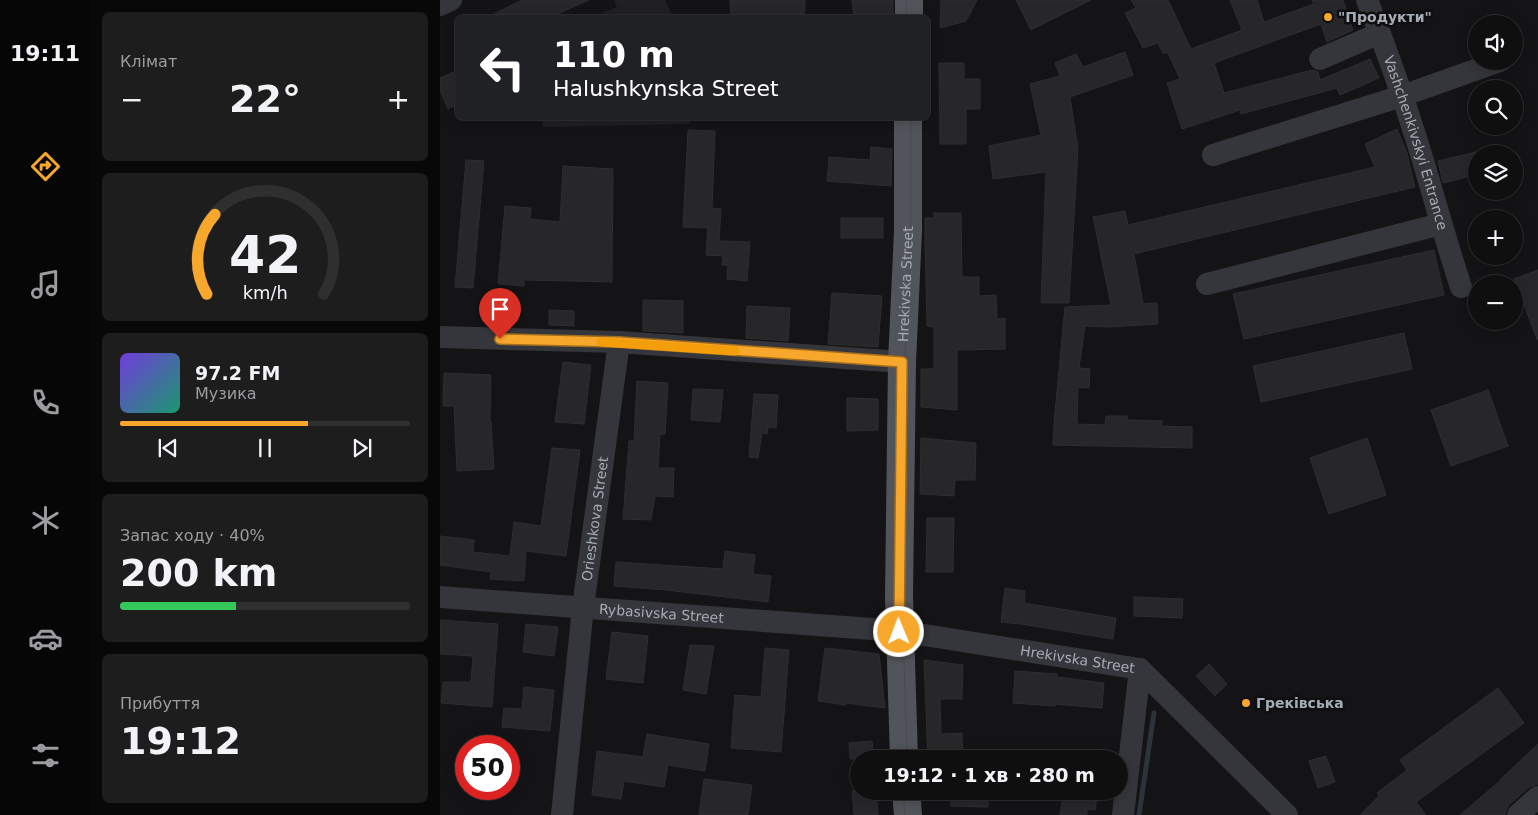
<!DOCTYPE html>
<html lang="uk">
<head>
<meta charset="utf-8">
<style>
  body { margin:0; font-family:"DejaVu Sans",sans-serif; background:#1d1d1e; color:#f1f3f6; height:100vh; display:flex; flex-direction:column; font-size:19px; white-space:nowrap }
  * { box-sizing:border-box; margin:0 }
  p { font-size:16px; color:#9b9c9f }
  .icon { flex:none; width:28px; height:28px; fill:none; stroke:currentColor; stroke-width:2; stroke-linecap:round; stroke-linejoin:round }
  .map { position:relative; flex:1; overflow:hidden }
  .side { display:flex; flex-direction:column; gap:12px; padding:12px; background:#080809; width:350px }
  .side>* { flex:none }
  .hud { position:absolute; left:15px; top:15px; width:475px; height:105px; border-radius:8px; box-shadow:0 2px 12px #0003,0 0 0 1px #2f2f30; background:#202124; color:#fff; overflow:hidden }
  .tools { position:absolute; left:1028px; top:15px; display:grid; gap:10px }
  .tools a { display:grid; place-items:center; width:55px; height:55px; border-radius:50%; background:#0f0f10; box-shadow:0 2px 12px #0003,0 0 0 1px #2f2f30; font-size:25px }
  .speed { position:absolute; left:15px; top:735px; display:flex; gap:10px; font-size:25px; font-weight:700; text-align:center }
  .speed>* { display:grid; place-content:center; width:65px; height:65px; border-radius:50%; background:#0f0f10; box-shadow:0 2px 12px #0003,0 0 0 1px #2f2f30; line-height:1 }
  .speed .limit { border:8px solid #d22; background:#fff; color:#111 }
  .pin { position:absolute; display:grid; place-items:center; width:42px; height:42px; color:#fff; margin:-51px -21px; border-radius:50% 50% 50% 0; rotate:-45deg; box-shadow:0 0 5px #0007 }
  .pin .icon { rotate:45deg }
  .me { position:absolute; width:55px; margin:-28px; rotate:359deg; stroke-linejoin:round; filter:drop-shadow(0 0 4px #0008) }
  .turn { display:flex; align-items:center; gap:18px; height:105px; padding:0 15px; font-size:22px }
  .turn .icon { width:65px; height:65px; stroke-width:2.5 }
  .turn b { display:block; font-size:35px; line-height:42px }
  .big { font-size:38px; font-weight:700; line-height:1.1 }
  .side .card { flex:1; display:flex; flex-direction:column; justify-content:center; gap:8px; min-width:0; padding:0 18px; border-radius:8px; background:#1d1d1e }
  .side .dial { align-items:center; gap:0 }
  .dial svg { height:130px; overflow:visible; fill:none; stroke:#2f2f30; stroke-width:7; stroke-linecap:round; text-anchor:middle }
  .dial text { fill:#f1f3f6; stroke:none }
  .song { display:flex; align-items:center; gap:15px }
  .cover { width:60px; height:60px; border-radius:8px; background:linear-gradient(135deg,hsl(260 70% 55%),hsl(160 70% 35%)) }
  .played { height:5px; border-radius:2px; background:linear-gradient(90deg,#f7a82c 65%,#2f2f30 65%) }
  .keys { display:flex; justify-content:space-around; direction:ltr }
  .heat { display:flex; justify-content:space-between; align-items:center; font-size:28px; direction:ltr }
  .charge { height:8px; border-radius:4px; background:linear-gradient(90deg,#34c759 40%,#2f2f30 0) }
  .trip { position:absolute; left:410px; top:750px; width:278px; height:50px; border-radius:25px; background:#0f0f10; box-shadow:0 2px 12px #0003,0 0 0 1px #2f2f30; font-weight:700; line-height:50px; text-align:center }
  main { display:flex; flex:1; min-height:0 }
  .dock { display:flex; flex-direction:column; width:90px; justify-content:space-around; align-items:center; background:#060606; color:#9b9c9f }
  .dock .icon { width:35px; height:35px }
  .dock .active { color:#f7a82c }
  .dock b { font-size:22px; color:#f1f3f6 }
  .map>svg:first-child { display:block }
  .built { fill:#202023 }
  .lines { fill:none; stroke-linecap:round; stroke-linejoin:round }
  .stream { stroke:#2a343a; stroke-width:5 }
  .building { fill:#27272a; stroke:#2e2e32 }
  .minor { stroke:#35363b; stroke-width:22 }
  .major { stroke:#51545a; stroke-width:28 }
  .tram { stroke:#484b50; stroke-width:1 }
  .route-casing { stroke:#a16d1d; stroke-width:12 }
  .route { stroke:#f7a82c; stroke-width:9 }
  .slow { stroke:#f59e0b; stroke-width:9 }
  .poi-dot { fill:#f7a82c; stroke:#0f0f11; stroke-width:2 }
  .labels { text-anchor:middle; stroke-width:5; stroke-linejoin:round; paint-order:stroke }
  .poi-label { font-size:14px; font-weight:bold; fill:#a6acb7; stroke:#0f0f11; text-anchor:start }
  .street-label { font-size:14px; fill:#a6acb7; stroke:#0f0f11 }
</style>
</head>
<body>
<main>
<nav class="dock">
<b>19:11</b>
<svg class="icon active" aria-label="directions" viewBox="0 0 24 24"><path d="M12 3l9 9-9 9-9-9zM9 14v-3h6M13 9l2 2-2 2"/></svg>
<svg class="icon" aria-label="music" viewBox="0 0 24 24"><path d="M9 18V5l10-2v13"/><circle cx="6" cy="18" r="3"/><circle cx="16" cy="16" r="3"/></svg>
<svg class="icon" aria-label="phone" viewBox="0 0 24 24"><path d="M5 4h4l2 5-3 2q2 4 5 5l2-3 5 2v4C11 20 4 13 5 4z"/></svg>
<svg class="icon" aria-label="climate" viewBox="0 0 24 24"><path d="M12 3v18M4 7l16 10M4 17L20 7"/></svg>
<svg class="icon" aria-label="car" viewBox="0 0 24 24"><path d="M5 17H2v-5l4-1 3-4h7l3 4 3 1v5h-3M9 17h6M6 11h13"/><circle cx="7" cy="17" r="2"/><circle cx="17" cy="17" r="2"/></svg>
<svg class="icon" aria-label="filters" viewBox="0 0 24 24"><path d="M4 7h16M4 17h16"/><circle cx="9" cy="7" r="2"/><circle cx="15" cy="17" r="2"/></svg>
</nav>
<section class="side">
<div class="card"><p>Клімат</p>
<div class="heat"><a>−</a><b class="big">22°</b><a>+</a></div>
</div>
<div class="card dial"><svg viewBox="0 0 100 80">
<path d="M14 69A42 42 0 1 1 86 69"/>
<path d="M14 69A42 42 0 0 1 19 20" stroke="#f7a82c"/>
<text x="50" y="56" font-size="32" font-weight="700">42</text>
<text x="50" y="72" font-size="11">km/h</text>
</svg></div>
<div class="card">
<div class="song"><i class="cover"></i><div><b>97.2 FM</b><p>Музика</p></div></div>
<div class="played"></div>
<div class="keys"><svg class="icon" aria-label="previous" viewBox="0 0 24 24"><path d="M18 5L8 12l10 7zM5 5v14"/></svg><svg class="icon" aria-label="pause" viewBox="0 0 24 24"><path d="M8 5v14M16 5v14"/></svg><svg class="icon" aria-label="next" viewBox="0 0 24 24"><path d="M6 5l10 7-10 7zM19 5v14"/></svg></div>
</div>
<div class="card"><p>Запас ходу · 40%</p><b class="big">200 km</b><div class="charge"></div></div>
<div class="card"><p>Прибуття</p><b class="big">19:12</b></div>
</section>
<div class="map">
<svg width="1098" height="815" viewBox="0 0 1098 815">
  <rect width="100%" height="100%" fill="#141416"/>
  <g class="built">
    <path d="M174 0H225L233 17H153L177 7Z"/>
    <path d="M102 118H249L250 124 103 127Z"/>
  </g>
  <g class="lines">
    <path class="stream" d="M699 815 714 713"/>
  </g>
  <g class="building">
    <path d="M82 0H149L108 18H46Z"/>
    <path d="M290 0H365L364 18H291Z"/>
    <path d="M412 0H453V18H414Z"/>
    <path d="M501 0H537L526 21 500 28Z"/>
    <path d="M576 0H651L591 30Z"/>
    <path d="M691 0H728L751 49 802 30 790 0H817L824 22 874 4 872 0H903L913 30 887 42 881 24 774 63 784 93 872 70 878 72 880 80 930 59 939 78 900 95 897 88 801 114 800 110 742 129 727 83 740 79 728 53H723L718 43 703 48 685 13 696 8Z"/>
    <path d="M685 52 693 75 630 97 638 149 629 303H601L606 172 553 179 549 146 601 135 590 84 620 76 615 63 636 54 643 67Z"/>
    <path d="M499 63H524V79H540V109H526V144H500Z"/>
    <path d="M18 70V104L8 109 0 90V78Z"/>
    <path d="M957 129 967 153 975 187 694 254 703 304 717 303 718 324 670 327 645 326 639 368 650 369 649 388 638 387 637 424 665 425 666 416H687V420L722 421 721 426 752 427V448L613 445 614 423 625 307 671 305 653 217 685 211 688 225 935 167 925 144Z"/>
    <path d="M248 130 275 131 272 208 281 209 279 241 310 242 307 281 287 279 288 265H282L283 256 266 255 268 228 243 227Z"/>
    <path d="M431 147 452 149 451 186 387 181 389 157 430 160Z"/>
    <path d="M1036 152V175L1003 183 998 161Z"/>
    <path d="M26 160 44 161 33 288 15 287Z"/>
    <path d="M123 166 173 169 172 282 84 280V286L58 284 65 206 91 208 90 219 120 222Z"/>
    <path d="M494 213H521L522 277H539V296L556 295 557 319 565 318V349L517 350V410L481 407V369H494V327L487 326 485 242V218H494Z"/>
    <rect x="401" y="218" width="42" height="20"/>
    <path d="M994 250 1004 295 804 339 793 294Z"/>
    <path d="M1098 270V339H1097L1074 279Z"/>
    <path d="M392 293 442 296 438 347 388 344Z"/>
    <path d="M203 300 243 301V333L203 331Z"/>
    <path d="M307 306 350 308 348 341 306 338Z"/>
    <path d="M109 310 134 311V326L109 325Z"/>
    <path d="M964 333 972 369 821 402 813 366Z"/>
    <path d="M123 362 151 365 144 424 115 422Z"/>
    <path d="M4 373 51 375 50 422H51L54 469 17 471 14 406H3Z"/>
    <path d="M197 381 228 383 225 434H220L218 468H234L233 497 215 496 211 520 183 519 189 441H194Z"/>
    <path d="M253 389 283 390 280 422 251 420Z"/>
    <path d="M1048 390 1068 446 1011 466 991 410Z"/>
    <path d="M314 394 338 395 336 428 328 427 327 434 322 433 318 458 309 457Z"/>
    <path d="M407 398 438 399V430L407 431Z"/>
    <path d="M481 438 536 443 535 480H515L514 496 480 494Z"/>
    <path d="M927 438 946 495 889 514 870 458Z"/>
    <path d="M112 448 140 450 126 556 86 551 84 581 50 579 51 572 0 565V536L34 540 33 552 70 556 74 522 101 526Z"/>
    <path d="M487 518H514L513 572H486Z"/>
    <path d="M285 551 315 555 313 574 331 576 328 602 226 590 174 586 176 562 283 569Z"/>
    <path d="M565 588 585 591 584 603 676 618 673 639 581 624 561 622Z"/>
    <path d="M694 597 743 599 742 618 694 616Z"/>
    <path d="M0 620 58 624 52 707 1 703 3 682H31L33 656 0 654Z"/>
    <path d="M86 624 118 627 114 656 83 652Z"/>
    <path d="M172 632 208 636 203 683 166 679Z"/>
    <path d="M250 645 274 646 266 694 243 690Z"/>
    <path d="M325 648 349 650 341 752 291 748 295 695 321 697Z"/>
    <path d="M385 648 439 654 445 708 406 703V705L378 701Z"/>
    <path d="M484 660 523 665 522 699H500L501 734 522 733 523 759H488Z"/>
    <path d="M769 664 787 684 775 696 756 676Z"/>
    <path d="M575 671 617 674V677L664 683 662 708 615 704V706L573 703Z"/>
    <path d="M84 687 114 690 110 731 62 727 64 708 82 709Z"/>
    <path d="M1058 688 1084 723 976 802 986 815H920L939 796 937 793 967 770 960 760Z"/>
    <path d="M207 734 269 744 265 771 228 765 224 787 184 781 181 799 152 795 157 751 203 757Z"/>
    <path d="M432 741 434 759H410L409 743Z"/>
    <path d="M1098 744V784L1089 787 1069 805 1066 810 1065 815H1020L1061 780V779Z"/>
    <path d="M886 756 895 782 878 788 869 761Z"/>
    <path d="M264 779 312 785 308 815H259Z"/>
    <path d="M412 791H436L438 815H414Z"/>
    <path d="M511 791H548V807L511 806Z"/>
    <path d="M624 791H658L655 810 647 809V815H620Z"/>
  </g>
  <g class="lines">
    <g class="minor">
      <path id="s1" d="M927 0C945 46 962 93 977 141 992 189 1005 239 1021 287"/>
      <path d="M0 5 11 0"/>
      <path d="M880 59 940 33"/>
      <path d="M773 155 962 96 1060 61"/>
      <path d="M767 284 1001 224"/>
      <path d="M0 337 179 342 462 362"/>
      <path id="s2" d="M0 597 459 631 700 669 847 815"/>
      <path id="s3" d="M122 815 143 607 179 342"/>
      <path d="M683 815 700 669"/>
      <path d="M1078 815 1098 797"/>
    </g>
    <g class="major">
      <path d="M469 18V0"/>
      <path id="s4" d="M464 759 459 596 462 362 468 231V118"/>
      <path d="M466 791 468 815"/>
    </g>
    <g class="tram">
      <path d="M466 18V0"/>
      <path d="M467 759 462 596 465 362 471 231V118"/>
      <path d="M463 791 465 815"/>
    </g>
  </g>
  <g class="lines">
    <g class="route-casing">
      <path id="route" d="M60 339 179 342 462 362 459 632"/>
    </g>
    <use href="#route" class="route"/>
    <path class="slow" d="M161 342 295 351"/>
  </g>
  <g class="poi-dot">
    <circle cx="888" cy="17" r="5"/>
    <circle cx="806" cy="703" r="5"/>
  </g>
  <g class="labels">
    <g class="poi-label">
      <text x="898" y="22">"Продукти"</text>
      <text x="816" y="708">Греківська</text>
    </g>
    <g class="street-label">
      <text dy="5" stroke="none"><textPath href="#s1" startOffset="151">Vashchenkivskyi Entrance</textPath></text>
      <text dy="5" stroke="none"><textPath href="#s4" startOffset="475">Hrekivska Street</textPath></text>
      <text dy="5" stroke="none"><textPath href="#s3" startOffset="298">Orieshkova Street</textPath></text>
      <text dy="5" stroke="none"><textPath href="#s2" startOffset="222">Rybasivska Street</textPath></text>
      <text dy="5" stroke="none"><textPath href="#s2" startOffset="641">Hrekivska Street</textPath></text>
    </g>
  </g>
</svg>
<div class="tools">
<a><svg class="icon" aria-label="sound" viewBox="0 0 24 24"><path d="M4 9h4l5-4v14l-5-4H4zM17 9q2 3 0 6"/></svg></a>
<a><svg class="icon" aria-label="search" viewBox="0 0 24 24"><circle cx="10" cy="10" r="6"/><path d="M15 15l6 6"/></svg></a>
<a><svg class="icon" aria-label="layers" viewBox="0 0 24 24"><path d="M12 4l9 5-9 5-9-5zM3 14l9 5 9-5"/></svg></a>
<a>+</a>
<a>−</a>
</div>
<div class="speed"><div class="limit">50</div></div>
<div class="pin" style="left:60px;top:339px;background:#d93025"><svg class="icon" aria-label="arrive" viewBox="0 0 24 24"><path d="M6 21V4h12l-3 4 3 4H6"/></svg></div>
<svg class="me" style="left:459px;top:632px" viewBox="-20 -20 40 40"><circle r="17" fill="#f7a82c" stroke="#fff" stroke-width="3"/><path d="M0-11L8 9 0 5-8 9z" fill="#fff"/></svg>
<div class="trip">19:12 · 1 хв · 280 m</div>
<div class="hud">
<div class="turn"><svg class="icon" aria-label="left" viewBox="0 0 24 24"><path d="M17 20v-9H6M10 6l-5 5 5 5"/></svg><div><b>110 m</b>Halushkynska Street</div></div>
</div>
</div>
</main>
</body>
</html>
